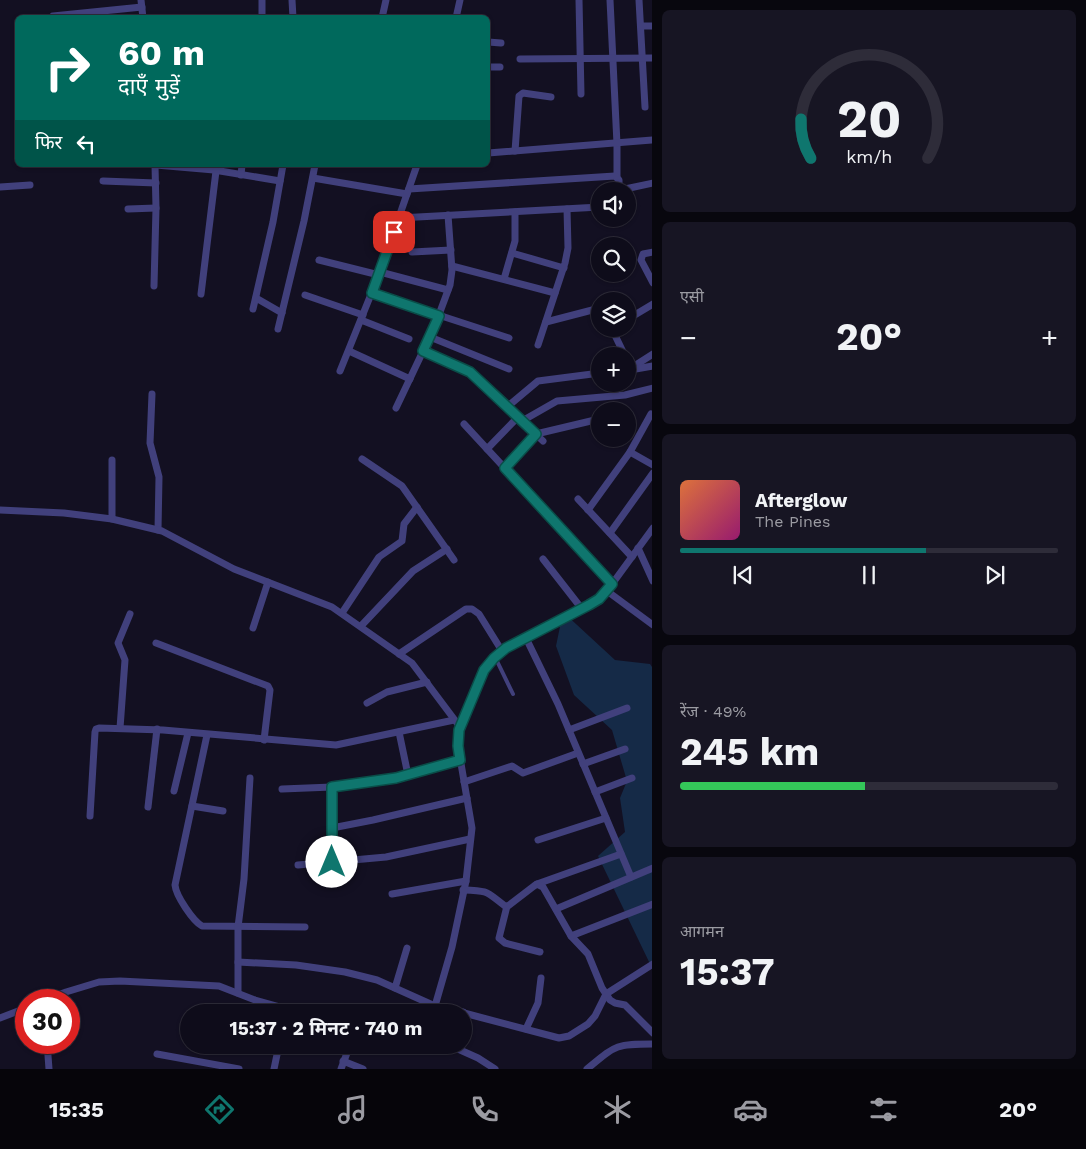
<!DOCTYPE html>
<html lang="hi">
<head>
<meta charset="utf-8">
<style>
  body { margin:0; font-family:"Work Sans","Noto Sans Devanagari",sans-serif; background:#171523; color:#f1f3f6; height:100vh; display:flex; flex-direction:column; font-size:19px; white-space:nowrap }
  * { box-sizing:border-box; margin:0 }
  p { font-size:16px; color:#9b9ba2 }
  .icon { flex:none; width:28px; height:28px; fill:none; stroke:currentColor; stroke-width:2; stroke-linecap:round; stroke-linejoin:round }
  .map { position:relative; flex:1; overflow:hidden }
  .side { display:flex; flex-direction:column; gap:10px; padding:10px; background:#08070e; width:434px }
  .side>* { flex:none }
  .top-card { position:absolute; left:15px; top:15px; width:475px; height:152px; border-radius:8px; box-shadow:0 1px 4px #0004,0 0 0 1px #2e2c39; background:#00695c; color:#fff; overflow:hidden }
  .controls { position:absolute; left:591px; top:182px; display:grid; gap:10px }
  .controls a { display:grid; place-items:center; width:45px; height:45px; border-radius:50%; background:#0e0c1a; box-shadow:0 1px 4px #0004,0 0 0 1px #2e2c39; font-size:25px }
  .speed { position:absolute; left:15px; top:989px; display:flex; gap:10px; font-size:25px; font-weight:700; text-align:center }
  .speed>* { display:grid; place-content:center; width:65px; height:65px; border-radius:50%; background:#0e0c1a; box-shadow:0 1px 4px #0004,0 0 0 1px #2e2c39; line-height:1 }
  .speed .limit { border:8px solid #d22; background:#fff; color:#111 }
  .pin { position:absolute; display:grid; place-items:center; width:42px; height:42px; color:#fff; margin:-21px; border-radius:10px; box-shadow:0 2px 8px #0006 }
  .me { position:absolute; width:55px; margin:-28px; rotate:0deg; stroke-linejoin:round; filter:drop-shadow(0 0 4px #0008) }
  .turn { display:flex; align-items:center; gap:18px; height:105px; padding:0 20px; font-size:22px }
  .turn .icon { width:65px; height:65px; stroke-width:2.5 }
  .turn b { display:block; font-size:35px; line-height:42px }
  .then { display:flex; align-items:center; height:48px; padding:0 20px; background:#0003; gap:10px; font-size:19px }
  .big { font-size:38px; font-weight:700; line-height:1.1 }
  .side .tile { flex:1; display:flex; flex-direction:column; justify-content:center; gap:8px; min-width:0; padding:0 18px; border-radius:8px; background:#171523 }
  .side .dial { align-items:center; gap:0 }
  .dial svg { height:130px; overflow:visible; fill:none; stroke:#2e2c39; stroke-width:7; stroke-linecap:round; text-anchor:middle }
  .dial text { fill:#f1f3f6; stroke:none }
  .song { display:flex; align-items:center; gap:15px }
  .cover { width:60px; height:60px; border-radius:8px; background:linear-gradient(135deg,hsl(20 70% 55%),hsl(320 70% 35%)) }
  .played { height:5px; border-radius:2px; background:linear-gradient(90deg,#0f766e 65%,#2e2c39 65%) }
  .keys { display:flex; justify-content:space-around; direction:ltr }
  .heat { display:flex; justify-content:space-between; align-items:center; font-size:28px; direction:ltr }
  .charge { height:8px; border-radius:4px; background:linear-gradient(90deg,#34c759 49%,#2e2c39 0) }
  .trip { position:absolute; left:180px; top:1004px; width:292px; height:50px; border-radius:25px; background:#0e0c1a; box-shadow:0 1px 4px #0004,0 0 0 1px #2e2c39; font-weight:700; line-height:50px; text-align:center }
  .dock { display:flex; height:80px; justify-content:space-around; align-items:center; background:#06050a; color:#9b9ba2 }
  .dock .icon { width:35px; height:35px }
  .dock .selected { color:#0f766e }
  .dock b { font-size:22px; color:#f1f3f6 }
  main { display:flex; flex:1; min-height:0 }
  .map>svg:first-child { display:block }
  .water { fill:#152a47 }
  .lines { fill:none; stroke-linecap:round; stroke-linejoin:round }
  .service { stroke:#41407c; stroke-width:4 }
  .minor { stroke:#41407c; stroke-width:7 }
  .route-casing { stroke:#0a4d48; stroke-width:12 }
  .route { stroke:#0f766e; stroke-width:9 }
</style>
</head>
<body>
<main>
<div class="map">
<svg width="653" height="1069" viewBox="0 0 653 1069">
  <rect width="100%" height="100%" fill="#131022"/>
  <path class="water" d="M563 612 615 660 650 664 652 667V968L598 856 625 832 620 798 627 781 612 730 574 695 556 646Z"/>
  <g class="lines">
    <path class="service" d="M495 657 513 694"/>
    <g class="minor">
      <path d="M141 0 143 18"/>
      <path d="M262 0V18"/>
      <path d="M292 0 293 18"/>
      <path d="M579 0 581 94"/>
      <path d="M610 0 617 144V177"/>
      <path d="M639 0 645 107"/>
      <path d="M53 16 142 7"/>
      <path d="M382 18 386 0"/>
      <path d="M456 18 460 0"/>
      <path d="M641 26H653"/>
      <path d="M488 42 501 43"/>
      <path d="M520 59 653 58"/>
      <path d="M488 67H500"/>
      <path d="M515 151 519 96 523 93 551 97"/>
      <path d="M488 153 653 140"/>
      <path d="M156 165 214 170 280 181"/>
      <path d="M241 175 242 165"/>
      <path d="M313 178 407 194"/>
      <path d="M103 181 156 183"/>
      <path d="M0 187 30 185"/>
      <path d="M409 189 615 176 619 180V187L625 189 653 183"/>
      <path d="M128 209 156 208"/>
      <path d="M399 218 600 207"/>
      <path d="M412 252 451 250"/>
      <path d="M653 252 643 254 641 260 653 283"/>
      <path d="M512 253 564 268"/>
      <path d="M319 260 379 275"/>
      <path d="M452 266 555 293"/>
      <path d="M380 272 448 290"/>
      <path d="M504 279 515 241V212"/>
      <path d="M154 286 156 208 155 165"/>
      <path d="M371 293 509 338"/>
      <path d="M201 294 216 171"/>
      <path d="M305 295 363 315"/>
      <path d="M256 298 282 313"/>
      <path d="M253 309 273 222 283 165"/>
      <path d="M628 319 653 304"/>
      <path d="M361 320 409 339"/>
      <path d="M546 322 600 308"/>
      <path d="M278 329 304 221 315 165"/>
      <path d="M612 329 625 356"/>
      <path d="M430 337 509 369"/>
      <path d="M538 345 565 263 568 248 567 209"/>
      <path d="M349 351 410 379"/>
      <path d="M423 351 470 372 543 441"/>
      <path d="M628 370 653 354"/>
      <path d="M630 370 653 366"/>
      <path d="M340 371 380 272 417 165"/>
      <path d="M152 394 150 443 159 477 158 530"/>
      <path d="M507 407 538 381 600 373"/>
      <path d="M396 408 434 328 450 285 452 270 448 215"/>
      <path d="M522 421 557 401 625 395 653 388"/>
      <path d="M464 424 612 584"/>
      <path d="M487 449 518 417"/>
      <path d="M630 452 653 465"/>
      <path d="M362 459 402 486 454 560"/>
      <path d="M505 467 536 434 595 420"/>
      <path d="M578 499 632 557"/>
      <path d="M0 510 64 513 112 519 162 531 234 569 332 607 412 663 460 727"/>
      <path d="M588 510 630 452 651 414"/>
      <path d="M112 519V460"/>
      <path d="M610 533 653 473"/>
      <path d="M638 548 653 581"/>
      <path d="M543 559 582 609"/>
      <path d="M607 591 653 625"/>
      <path d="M342 613 379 557 402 541 404 524 417 507"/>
      <path d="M361 626 413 571 447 549"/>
      <path d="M253 628 268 582"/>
      <path d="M526 638 558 704 631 877"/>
      <path d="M156 643 268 686 270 690 264 740"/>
      <path d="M399 654 466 609H472L479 614 502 651"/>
      <path d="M367 703 387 692 427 682"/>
      <path d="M120 728 125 660 118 643 130 614"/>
      <path d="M569 730 627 708"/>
      <path d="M399 732 408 775"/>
      <path d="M207 735 175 885C176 896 193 921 202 926L305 927"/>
      <path d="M583 764 625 749"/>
      <path d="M464 782 512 766 523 773 578 753"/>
      <path d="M332 787V862"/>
      <path d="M282 789 332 787 385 780 460 760"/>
      <path d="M174 791 188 733"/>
      <path d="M595 792 632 778"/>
      <path d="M192 806 223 811"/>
      <path d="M148 807 157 729"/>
      <path d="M90 816 95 732 96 729 99 728 163 730 336 745 454 720"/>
      <path d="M332 828 373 820 467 798"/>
      <path d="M538 840 606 818"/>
      <path d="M298 865 386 857 470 839"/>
      <path d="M537 884 621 854"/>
      <path d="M463 890C490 891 485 891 505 906H508L534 886 537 884 543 887 571 936 588 954 602 988 610 1000 615 1003 625 1005 653 1033"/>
      <path d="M392 894 466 881"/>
      <path d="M507 906 499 938 505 943 540 952"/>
      <path d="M556 909 653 868"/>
      <path d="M571 936 653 904"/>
      <path d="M238 962 296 965 345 972 377 980 435 1006 463 1012"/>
      <path d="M395 988 407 948"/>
      <path d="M238 993V927L244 879 250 778"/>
      <path d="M45 1000 66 992 99 982 120 981 219 986 255 1000 298 1012"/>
      <path d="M431 1012 435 1006 452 947 466 881 472 828 458 746 459 730 484 670 494 658 506 648 599 599 607 591 653 528"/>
      <path d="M464 1013 559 1038 569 1036 588 1024 595 1016 606 994 653 964"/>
      <path d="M0 1018 26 1008"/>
      <path d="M526 1029 538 1003 541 978"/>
      <path d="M47 1042 49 1069"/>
      <path d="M449 1045 478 1058 495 1069"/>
      <path d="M157 1054 239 1069"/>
      <path d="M343 1061 363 1069"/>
      <path d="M274 1069 279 1045"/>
      <path d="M341 1069 350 1045"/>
      <path d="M587 1069C616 1045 615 1044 653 1044"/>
    </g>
  </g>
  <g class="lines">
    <g class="route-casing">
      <path id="route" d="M332 862V787L396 778 460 760 458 746 459 730 484 670 494 658 506 648 589 605 599 599 612 584 505 468 536 434 470 372 423 351 439 316 372 293 394 232"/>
    </g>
    <use href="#route" class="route"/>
  </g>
</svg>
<div class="controls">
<a><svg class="icon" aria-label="sound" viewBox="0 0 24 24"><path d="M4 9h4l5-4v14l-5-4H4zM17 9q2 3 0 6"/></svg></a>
<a><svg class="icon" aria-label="search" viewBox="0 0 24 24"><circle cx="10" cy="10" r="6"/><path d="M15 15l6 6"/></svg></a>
<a><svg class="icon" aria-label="layers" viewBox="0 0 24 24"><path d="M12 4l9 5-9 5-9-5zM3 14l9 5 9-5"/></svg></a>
<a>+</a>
<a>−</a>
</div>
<div class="speed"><div class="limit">30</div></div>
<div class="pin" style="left:394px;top:232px;background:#d93025"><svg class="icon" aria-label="arrive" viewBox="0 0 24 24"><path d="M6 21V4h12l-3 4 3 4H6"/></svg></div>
<svg class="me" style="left:332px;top:862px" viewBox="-20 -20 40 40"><circle r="19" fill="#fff"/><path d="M0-13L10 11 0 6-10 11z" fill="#0f766e"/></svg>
<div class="trip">15:37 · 2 मिनट · 740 m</div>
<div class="top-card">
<div class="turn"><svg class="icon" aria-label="right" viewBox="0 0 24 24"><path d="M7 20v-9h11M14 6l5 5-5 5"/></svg><div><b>60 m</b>दाएँ मुड़ें</div></div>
<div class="then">फिर<svg class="icon" aria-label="left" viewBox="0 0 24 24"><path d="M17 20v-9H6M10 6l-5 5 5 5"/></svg></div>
</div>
</div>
<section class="side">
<div class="tile dial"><svg viewBox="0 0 100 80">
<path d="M14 69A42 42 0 1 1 86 69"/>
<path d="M14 69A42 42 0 0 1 8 45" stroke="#0f766e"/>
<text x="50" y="56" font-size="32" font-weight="700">20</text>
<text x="50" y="72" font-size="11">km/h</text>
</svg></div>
<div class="tile"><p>एसी</p>
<div class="heat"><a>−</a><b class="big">20°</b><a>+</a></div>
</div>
<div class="tile">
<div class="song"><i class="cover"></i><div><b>Afterglow</b><p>The Pines</p></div></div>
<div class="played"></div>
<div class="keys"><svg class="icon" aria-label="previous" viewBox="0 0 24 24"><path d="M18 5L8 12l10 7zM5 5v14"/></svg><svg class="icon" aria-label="pause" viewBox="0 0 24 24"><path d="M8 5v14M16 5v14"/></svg><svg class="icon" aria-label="next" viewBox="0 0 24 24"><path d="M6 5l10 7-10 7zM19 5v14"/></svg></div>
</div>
<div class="tile"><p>रेंज · 49%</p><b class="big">245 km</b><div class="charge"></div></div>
<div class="tile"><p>आगमन</p><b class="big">15:37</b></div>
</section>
</main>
<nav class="dock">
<b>15:35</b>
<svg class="icon selected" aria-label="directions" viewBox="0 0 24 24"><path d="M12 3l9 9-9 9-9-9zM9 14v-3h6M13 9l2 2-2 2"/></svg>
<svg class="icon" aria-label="music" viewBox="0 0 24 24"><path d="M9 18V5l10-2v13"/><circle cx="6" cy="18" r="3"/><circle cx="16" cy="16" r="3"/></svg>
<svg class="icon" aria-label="phone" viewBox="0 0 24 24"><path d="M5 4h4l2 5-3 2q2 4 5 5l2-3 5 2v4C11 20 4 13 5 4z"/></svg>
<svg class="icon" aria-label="climate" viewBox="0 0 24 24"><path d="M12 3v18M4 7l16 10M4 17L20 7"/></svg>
<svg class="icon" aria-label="car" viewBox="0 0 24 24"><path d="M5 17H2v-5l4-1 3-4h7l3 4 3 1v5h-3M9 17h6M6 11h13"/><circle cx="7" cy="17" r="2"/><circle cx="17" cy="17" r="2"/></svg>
<svg class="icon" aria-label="filters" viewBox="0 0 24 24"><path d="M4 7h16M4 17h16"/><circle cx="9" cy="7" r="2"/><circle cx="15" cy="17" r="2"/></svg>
<b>20°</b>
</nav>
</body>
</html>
